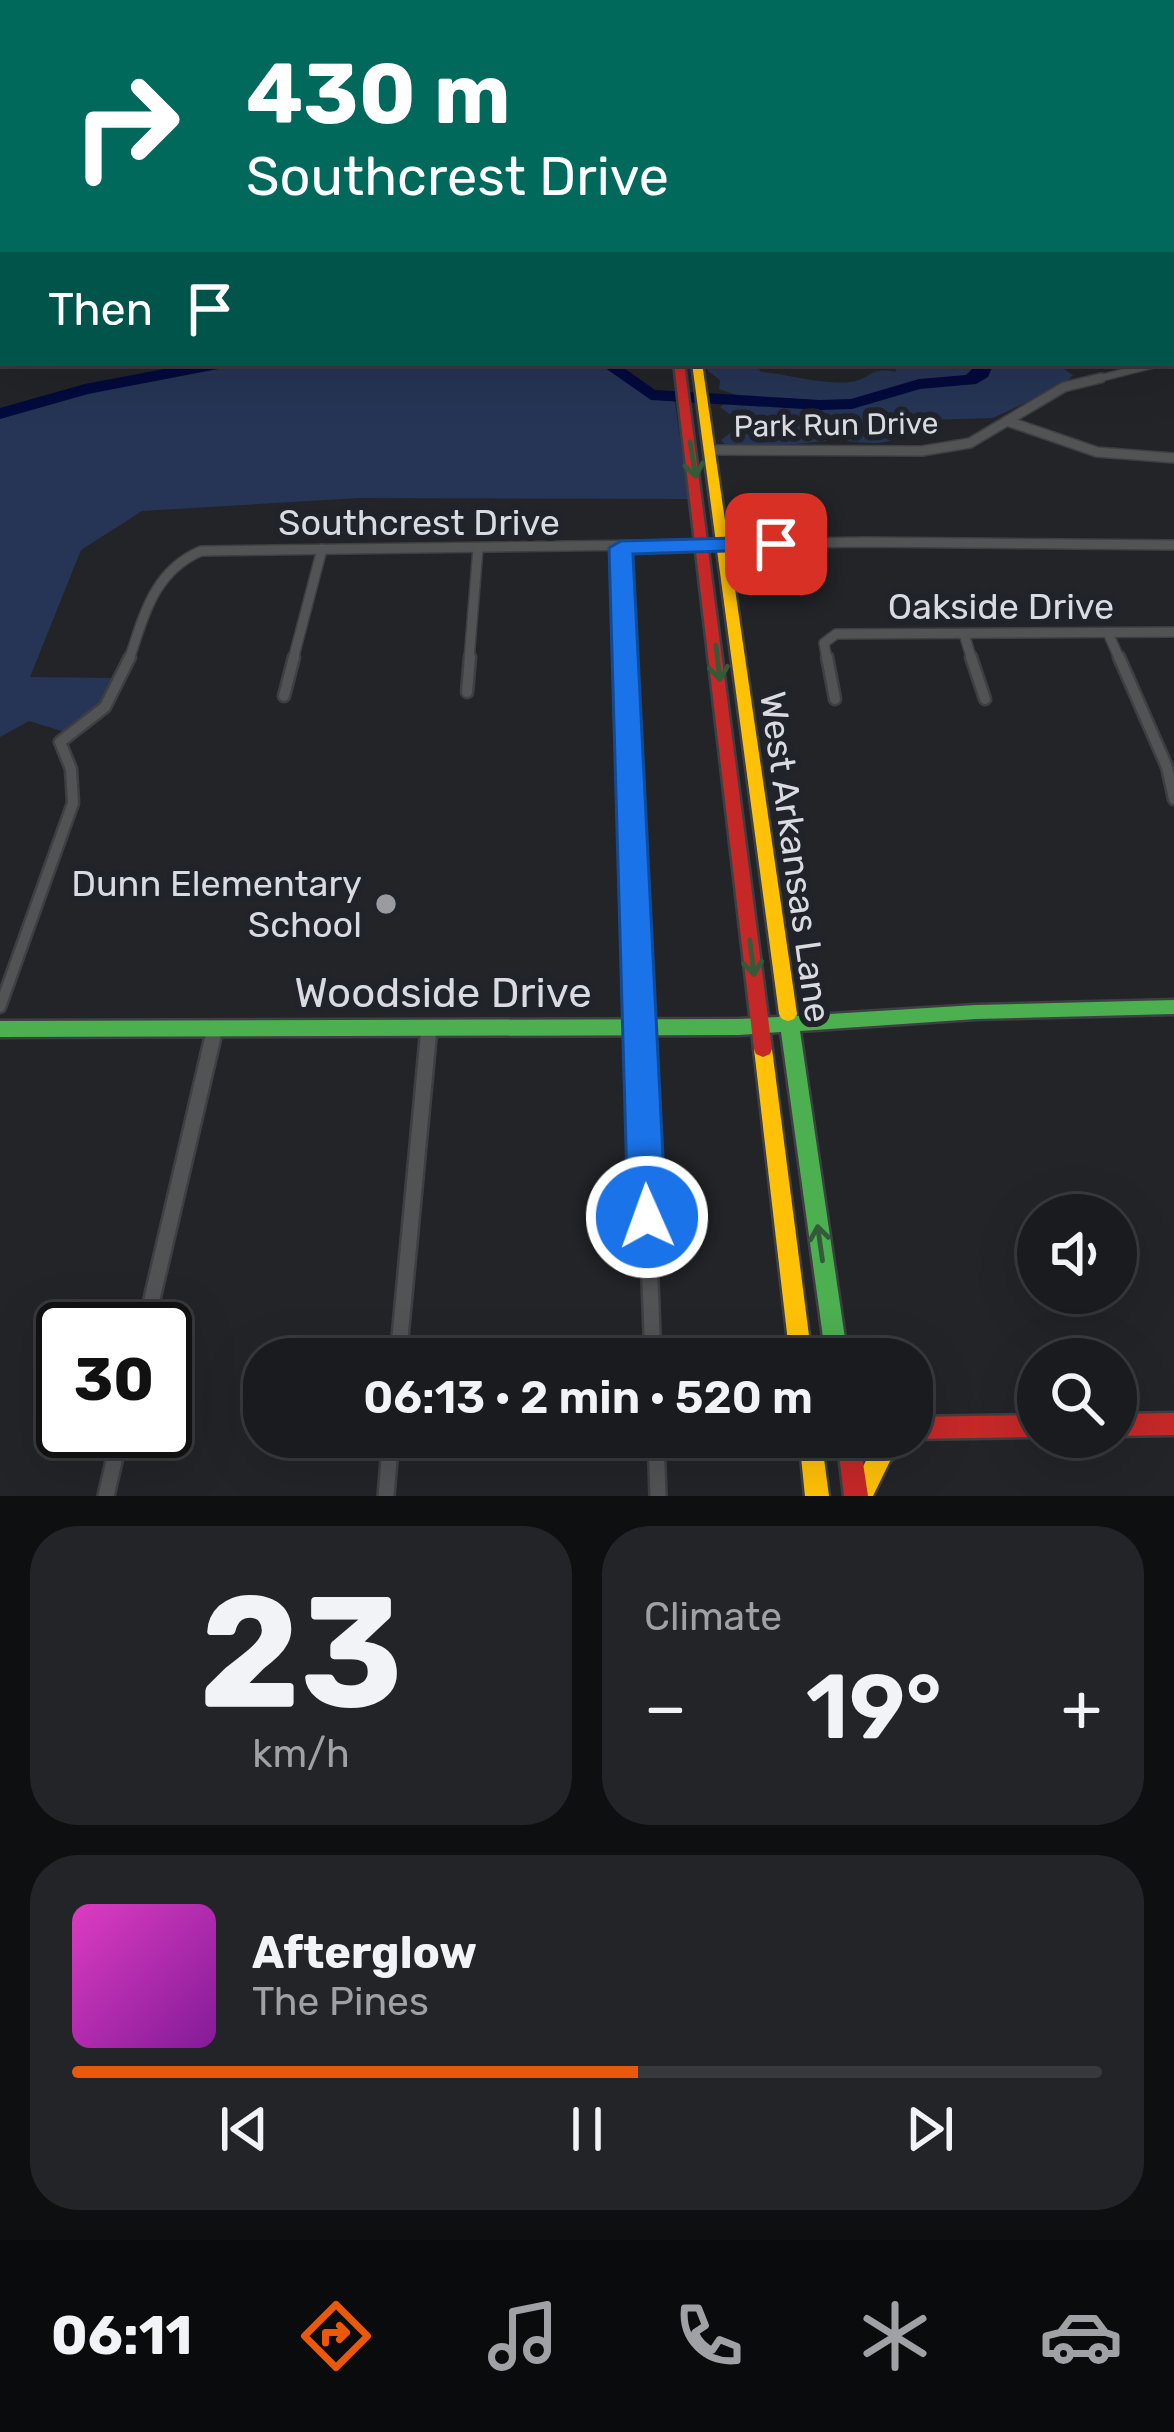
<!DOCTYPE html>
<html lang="en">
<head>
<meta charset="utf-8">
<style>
  body { margin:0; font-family:Rubik,sans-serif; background:#232427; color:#f1f3f6; height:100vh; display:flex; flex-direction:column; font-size:45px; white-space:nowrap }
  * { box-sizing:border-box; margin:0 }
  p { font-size:39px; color:#9fa1a4 }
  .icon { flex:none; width:66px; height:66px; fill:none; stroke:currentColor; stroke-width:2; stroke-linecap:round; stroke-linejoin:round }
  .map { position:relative; height:1496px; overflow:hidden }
  .drawer { display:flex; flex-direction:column; gap:30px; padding:30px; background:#0e0f10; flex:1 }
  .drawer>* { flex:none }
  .top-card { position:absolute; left:0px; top:0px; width:1176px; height:366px; box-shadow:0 12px 48px #0002,0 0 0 3px #38393c; background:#00695c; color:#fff; overflow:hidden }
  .controls { position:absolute; left:1017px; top:1194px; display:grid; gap:24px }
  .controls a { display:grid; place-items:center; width:120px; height:120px; border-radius:50%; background:#1a1b1e; box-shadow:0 12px 48px #0002,0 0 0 3px #38393c; font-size:60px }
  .speed { position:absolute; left:36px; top:1302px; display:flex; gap:24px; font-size:60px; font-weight:700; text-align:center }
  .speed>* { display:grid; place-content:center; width:156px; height:156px; border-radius:50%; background:#1a1b1e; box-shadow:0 12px 48px #0002,0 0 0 3px #38393c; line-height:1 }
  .speed .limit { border:6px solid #111; border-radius:18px; background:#fff; color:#111 }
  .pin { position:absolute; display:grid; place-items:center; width:102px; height:102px; color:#fff; margin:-51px; border-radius:24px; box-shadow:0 6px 18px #0006 }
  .me { position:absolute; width:132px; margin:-66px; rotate:358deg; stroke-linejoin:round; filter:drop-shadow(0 0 9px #0008) }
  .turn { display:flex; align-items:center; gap:42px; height:252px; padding:0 48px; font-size:54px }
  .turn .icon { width:156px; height:156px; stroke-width:2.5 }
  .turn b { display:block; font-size:84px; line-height:102px }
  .then { display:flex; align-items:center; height:114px; padding:0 48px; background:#0003; gap:24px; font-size:45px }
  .big { font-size:90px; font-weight:600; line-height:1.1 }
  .drawer .tile { flex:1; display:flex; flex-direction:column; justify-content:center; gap:18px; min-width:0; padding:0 42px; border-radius:48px; background:#232427 }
  .drawer .dial { align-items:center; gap:0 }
  .dial b { font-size:156px; line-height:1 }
  .song { display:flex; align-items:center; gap:36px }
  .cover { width:144px; height:144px; border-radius:18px; background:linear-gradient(135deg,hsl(310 70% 55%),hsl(290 70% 35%)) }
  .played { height:12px; border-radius:6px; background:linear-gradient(90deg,#ea580c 55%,#38393c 55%) }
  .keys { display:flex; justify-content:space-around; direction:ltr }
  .heat { display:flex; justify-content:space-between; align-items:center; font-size:66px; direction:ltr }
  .drawer .tiles { flex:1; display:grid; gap:30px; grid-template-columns:1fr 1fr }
  .tile:last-child { grid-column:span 2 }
  .trip { position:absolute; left:243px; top:1338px; width:690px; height:120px; border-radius:48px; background:#1a1b1e; box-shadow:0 12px 48px #0002,0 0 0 3px #38393c; font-weight:600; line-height:120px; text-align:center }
  .menu { display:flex; height:192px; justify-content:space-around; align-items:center; background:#0a0b0c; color:#9fa1a4 }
  .menu .icon { width:84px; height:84px }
  .menu .selected { color:#ea580c }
  .menu b { font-size:54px; color:#f1f3f6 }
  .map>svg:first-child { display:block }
  .green { fill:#263555 }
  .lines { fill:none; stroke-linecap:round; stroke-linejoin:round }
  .river { fill:#030a3d; fill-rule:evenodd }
  .street-far4-casing { stroke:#3d3f42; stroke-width:6 }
  .street-far3-casing { stroke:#3d3f42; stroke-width:9 }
  .street-far2-casing { stroke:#3d3f42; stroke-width:12 }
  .street-far1-casing { stroke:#3d3f42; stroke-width:15 }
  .street-casing { stroke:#3d3f42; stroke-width:20 }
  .fast-casing { stroke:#3d3f42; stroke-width:5 }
  .slow-casing { stroke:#3d3f42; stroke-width:5 }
  .jam-casing { stroke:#3d3f42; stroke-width:5 }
  .street-far4 { stroke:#525355; stroke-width:4.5 }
  .street-far3 { stroke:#525355; stroke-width:6 }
  .street-far2 { stroke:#525355; stroke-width:9 }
  .street-far1 { stroke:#525355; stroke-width:10 }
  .street { stroke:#525355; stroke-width:15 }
  .fast { fill:#4caf50; fill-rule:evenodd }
  .slow { fill:#ffc107; fill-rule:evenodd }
  .jam { fill:#c62828; fill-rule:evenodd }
  .oneway { stroke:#325b39 }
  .route { fill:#1a73e8; stroke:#114b97; stroke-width:3 }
  .poi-dot { fill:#999ba0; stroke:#20232a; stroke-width:4.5 }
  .labels { text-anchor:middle; stroke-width:12; stroke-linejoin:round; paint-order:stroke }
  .far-street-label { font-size:30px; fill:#d9dbe0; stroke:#20232a }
  .street-label { font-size:36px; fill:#d9dbe0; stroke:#20232a }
  .poi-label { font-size:36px; fill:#d9dbe0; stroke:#20232a; text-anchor:end }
  .near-street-label { font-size:42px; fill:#d9dbe0; stroke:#20232a }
</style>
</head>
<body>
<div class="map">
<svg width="1174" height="1496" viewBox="0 0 1174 1496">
  <rect width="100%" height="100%" fill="#222428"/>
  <g class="green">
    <path d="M223 363H606L651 395 674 397 689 499 359 498 142 511 81 550 30 677 116 678 97 707 65 732 29 721 0 737V414L85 389Z"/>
    <path d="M707 363H755L761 372C790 374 819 385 849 382 869 381 869 366 895 372L900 363H1055L1073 375 1063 385 993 418 895 421 890 426 901 436C874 451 851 437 825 441 793 445 759 447 727 446L721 440 737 428 761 424 732 416 720 407 737 395 719 389 720 380 708 371Z"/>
  </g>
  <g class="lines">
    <g class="river">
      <rect x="1173" y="197" width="1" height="8"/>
      <path d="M196 363H231L223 368 88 394 0 419V408L85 384Z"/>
      <path d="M598 363H617L655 390 820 400 851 399 919 379 966 375 978 363H994L988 377 976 384 920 389 852 409 820 410 651 400Z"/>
    </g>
    <g class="street-far4-casing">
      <path id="street-far4" d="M38 3 47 0"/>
    </g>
    <g class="street-far3-casing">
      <path id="street-far3" d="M1089 381 1160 363"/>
    </g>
    <g class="street-far2-casing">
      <g id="street-far2">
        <path d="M1007 421 1097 452 1174 458"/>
        <path d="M710 450 922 451 970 443 1064 387 1101 378"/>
        <path d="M621 547 625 660"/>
        <path d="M1108 633 1120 660"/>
        <path d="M964 634 972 660"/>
        <path d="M129 660C144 615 154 571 201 551L866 542 1174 545"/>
        <path d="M293 660 322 549"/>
        <path d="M469 660 478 548"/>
        <path d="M827 660 824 643 836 634 1174 632"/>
      </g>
    </g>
    <g class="street-far1-casing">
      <g id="street-far1">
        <path d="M625 657 640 1024"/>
        <path d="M827 657 835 699"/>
        <path d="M971 657 985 699"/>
        <path d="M1119 657 1167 767 1174 799"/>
        <path d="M467 692 470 657"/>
        <path d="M284 696 294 657"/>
        <path d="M0 1007 73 803 71 769 60 742 105 707 130 657"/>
      </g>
    </g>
    <g class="street-casing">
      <g id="street">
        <path d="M640 1021 653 1359"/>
        <path d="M145 1329 215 1028"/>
        <path d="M398 1359 429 1028"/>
        <path d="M656 1437 658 1496"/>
        <path d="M106 1496 121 1431"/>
        <path d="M386 1496 391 1437"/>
      </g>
    </g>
    <g class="fast-casing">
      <g id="fast">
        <rect x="643" y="0" width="6" height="3"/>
        <rect x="0" y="7" width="3" height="4"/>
        <path d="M3 53V57L0 58V54Z"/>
        <path d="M1174 1000V1014L976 1019 800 1031 848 1359H826L781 1032 739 1035 0 1037V1021L739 1019 779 1017 782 1009 788 1007 794 1009 797 1016 976 1005Z"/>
      </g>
    </g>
    <g class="slow-casing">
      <g id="slow">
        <path d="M3 223V229L0 230V224Z"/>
        <path d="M692 363H702L797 1014 794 1019 788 1021 782 1019 779 1014Z"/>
        <path d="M763 1041 770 1044 772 1049 812 1359H790L754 1049 756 1044Z"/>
        <path d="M912 1431 914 1437 911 1445 890 1461 873 1496H848L874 1445 884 1437H912Z"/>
        <path d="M799 1437H821L829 1496H805Z"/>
      </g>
    </g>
    <g class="jam-casing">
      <g id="jam">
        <rect x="632" y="0" width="6" height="3"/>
        <rect x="0" y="234" width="3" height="6"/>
        <path d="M674 363H684L772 1049 770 1054 763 1057 756 1054 754 1049Z"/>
        <path d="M1174 1413V1435L1116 1436V1414Z"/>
        <path d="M1038 1415V1437L912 1439 906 1437H912V1417Z"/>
        <path d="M837 1437H859L868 1496H844Z"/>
      </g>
    </g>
    <use href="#street-far4" class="street-far4"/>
    <use href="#street-far3" class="street-far3"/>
    <use href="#street-far2" class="street-far2"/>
    <use href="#street-far1" class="street-far1"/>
    <use href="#street" class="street"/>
    <use href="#fast" class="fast"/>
    <use href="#slow" class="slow"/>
    <use href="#jam" class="jam"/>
  </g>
  <defs><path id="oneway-shaft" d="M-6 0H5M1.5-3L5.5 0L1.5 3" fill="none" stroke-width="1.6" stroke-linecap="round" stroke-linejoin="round" transform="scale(3)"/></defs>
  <g class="oneway">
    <use href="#oneway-shaft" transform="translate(693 460) rotate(81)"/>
    <use href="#oneway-shaft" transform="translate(718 663) rotate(83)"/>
    <use href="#oneway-shaft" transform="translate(752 958) rotate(83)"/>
    <use href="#oneway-shaft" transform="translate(820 1243) rotate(-98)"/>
  </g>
  <path class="route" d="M776 537 787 544 784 549 633 554 666 1217 660 1229 647 1234 634 1229 628 1217 609 548 621 541Z"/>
  <circle class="poi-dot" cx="386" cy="904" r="12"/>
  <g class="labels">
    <g class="far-street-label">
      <text transform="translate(836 425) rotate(-1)" y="10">Park Run Drive</text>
    </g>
    <g class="street-label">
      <text x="419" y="535">Southcrest Drive</text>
      <text x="1001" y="619">Oakside Drive</text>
      <text transform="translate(796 857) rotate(82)" y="13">West Arkansas Lane</text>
    </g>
    <g class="poi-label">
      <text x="362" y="896">Dunn Elementary<tspan x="362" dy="41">School</tspan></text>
    </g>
    <g class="near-street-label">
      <text x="443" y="1007">Woodside Drive</text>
    </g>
  </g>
</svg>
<div class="controls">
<a><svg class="icon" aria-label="sound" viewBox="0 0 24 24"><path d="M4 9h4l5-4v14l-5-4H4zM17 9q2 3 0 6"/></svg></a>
<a><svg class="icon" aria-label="search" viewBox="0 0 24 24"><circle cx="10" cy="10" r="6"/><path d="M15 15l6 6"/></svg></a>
</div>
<div class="speed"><div class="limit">30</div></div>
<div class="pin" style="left:776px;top:544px;background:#d93025"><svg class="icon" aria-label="arrive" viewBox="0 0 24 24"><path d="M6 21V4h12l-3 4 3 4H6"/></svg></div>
<svg class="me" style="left:647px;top:1217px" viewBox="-20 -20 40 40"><circle r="17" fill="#1a73e8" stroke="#fff" stroke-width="3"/><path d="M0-11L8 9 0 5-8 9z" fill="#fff"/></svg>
<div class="trip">06:13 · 2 min · 520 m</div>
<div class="top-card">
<div class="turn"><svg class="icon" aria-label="right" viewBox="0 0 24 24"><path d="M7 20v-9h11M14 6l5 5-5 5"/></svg><div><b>430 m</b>Southcrest Drive</div></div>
<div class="then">Then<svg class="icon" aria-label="arrive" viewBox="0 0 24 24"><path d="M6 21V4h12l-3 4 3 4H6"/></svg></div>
</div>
</div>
<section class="drawer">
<div class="tiles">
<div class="tile dial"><b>23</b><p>km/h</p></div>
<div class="tile"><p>Climate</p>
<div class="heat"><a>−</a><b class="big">19°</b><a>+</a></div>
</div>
<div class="tile">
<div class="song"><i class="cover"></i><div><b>Afterglow</b><p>The Pines</p></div></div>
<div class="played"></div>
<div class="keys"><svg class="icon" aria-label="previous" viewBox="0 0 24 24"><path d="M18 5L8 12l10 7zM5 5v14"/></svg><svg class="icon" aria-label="pause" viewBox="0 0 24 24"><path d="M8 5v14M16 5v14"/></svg><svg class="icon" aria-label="next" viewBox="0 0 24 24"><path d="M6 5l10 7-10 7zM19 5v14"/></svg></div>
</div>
</div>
</section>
<nav class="menu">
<b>06:11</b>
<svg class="icon selected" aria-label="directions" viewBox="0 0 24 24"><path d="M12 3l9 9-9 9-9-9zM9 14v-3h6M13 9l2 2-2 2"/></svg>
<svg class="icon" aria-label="music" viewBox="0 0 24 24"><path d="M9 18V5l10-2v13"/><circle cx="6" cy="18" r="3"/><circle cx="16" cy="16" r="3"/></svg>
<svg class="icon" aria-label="phone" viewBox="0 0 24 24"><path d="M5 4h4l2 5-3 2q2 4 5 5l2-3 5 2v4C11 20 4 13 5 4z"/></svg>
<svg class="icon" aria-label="climate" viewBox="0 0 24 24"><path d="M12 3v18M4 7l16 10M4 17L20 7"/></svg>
<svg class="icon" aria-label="car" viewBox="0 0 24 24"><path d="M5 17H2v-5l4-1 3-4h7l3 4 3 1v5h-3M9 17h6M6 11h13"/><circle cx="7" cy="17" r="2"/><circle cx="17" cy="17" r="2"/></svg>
</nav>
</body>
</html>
